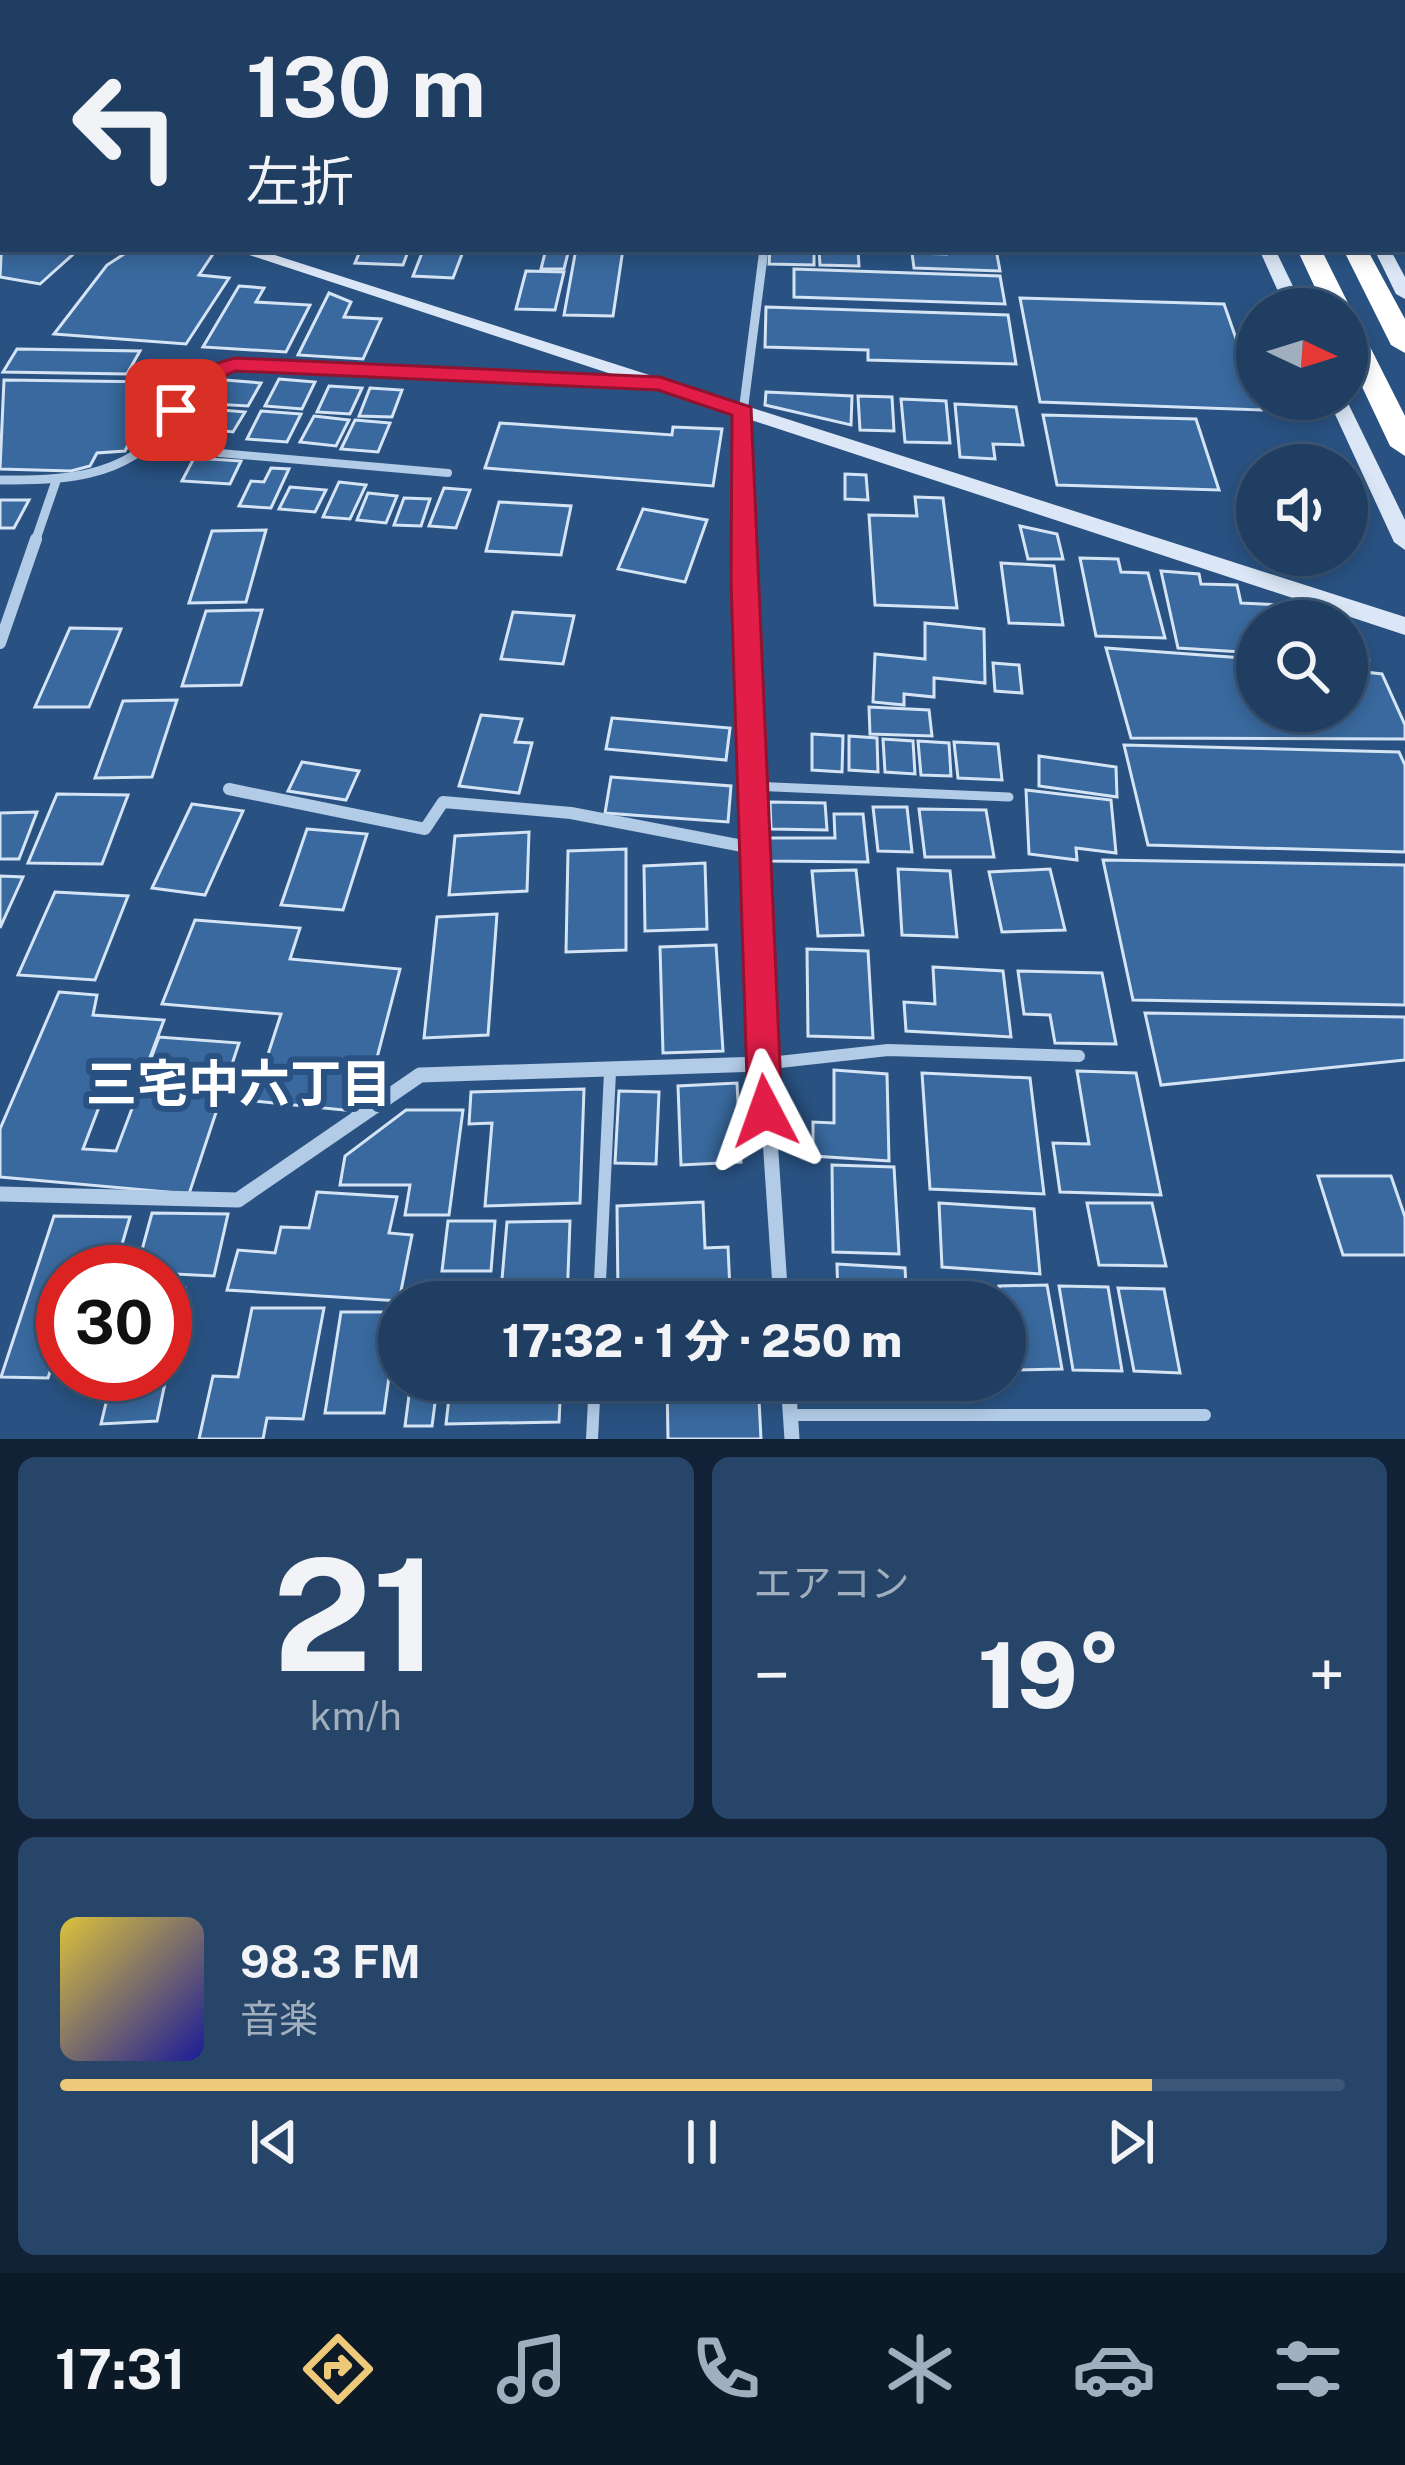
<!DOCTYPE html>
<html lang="ja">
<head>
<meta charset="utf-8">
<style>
  body { margin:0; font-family:"Public Sans","Noto Sans JP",sans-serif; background:#274568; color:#f1f3f6; height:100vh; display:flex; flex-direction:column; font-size:45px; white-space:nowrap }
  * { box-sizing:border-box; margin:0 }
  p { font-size:39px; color:#a1aebe }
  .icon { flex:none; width:66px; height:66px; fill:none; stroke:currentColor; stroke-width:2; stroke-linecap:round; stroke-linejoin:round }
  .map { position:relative; height:1439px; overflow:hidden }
  .details { display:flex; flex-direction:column; gap:18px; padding:18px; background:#112236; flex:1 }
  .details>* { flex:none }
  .guide { position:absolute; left:0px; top:0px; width:1407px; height:252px; box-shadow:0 6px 18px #0003,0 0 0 3px #3c5777; background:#1f3e62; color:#f1f3f6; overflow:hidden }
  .needle { width:78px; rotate:94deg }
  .controls { position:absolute; left:1236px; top:288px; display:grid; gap:24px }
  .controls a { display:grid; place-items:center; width:132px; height:132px; border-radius:50%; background:#1f3e62; box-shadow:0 6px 18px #0003,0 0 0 3px #3c5777; font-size:60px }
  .speed { position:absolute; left:36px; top:1245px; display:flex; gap:24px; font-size:60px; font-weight:700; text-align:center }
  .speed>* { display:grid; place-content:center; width:156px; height:156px; border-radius:50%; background:#1f3e62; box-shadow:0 6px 18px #0003,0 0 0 3px #3c5777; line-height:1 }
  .speed .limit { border:18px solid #d22; background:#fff; color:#111 }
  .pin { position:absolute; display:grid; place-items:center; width:102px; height:102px; color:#fff; margin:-51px; border-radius:24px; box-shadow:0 6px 18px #0006 }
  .me { position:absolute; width:132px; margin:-66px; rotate:356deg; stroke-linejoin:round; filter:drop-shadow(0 0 9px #0008) }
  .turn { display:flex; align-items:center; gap:42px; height:252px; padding:0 48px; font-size:54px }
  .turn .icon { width:156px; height:156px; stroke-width:2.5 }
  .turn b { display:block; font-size:84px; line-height:102px }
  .big { font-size:90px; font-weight:800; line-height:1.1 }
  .details .tile { flex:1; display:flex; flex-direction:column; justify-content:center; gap:18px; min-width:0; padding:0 42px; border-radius:18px; background:#274568 }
  .details .dial { align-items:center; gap:0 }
  .dial b { font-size:156px; line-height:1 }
  .song { display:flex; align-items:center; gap:36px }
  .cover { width:144px; height:144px; border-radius:18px; background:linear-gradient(135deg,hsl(50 70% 55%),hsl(240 70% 35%)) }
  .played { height:12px; border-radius:6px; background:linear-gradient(90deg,#edc979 85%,#3c5777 85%) }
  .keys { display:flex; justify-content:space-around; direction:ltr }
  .heat { display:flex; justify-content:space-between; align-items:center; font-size:66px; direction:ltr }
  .details .tiles { flex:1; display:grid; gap:18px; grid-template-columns:1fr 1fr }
  .tile:last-child { grid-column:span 2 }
  .trip { position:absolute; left:378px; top:1281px; width:648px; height:120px; border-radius:60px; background:#1f3e62; box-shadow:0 6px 18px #0003,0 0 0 3px #3c5777; font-weight:800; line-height:120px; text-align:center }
  .dock { display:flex; height:192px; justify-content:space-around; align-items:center; background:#0c1927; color:#a1aebe }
  .dock .icon { width:84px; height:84px }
  .dock .on { color:#edc979 }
  .dock b { font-size:54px; color:#f1f3f6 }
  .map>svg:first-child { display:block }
  .building { fill:#39699e; stroke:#d5e4f5; stroke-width:3 }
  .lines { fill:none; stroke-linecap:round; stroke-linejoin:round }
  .lane-far2 { stroke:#b2cbe6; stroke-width:8 }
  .lane-far1 { stroke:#b2cbe6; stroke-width:9 }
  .lane { stroke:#b2cbe6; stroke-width:12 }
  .street-far2 { stroke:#b2cbe6; stroke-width:9 }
  .street-far1 { stroke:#b2cbe6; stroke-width:12 }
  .street { stroke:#b2cbe6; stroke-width:15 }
  .secondary { fill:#dbe7f6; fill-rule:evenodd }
  .highway { fill:#fff; fill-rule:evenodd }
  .route { fill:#e11d48; stroke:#92132f; stroke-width:3 }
  .labels { text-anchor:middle; stroke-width:12; stroke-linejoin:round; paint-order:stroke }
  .near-neighbourhood-label { font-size:51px; font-weight:bold; fill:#fff; stroke:#295282 }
</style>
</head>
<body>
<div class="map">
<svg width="1405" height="1439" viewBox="0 0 1405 1439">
  <rect width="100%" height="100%" fill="#295282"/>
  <g class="building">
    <path d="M186 0H365L183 3Z"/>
    <path d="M3 216V249H79L40 284 0 277Z"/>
    <path d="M132 249H200L213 254 199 275 229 278 186 344 54 334 107 265Z"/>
    <path d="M361 249H409L403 265 355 263Z"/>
    <path d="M416 249H464L453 278 413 276 422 253Z"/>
    <path d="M546 249H569L564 269H541Z"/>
    <path d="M576 249H623L613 316 564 315Z"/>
    <path d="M770 249H814V265L769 264Z"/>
    <path d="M819 249 858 250 859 266 820 265Z"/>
    <path d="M945 249H996L1000 271 914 268 912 253 946 254Z"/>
    <path d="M794 269 1000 276 1005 304 794 297Z"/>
    <path d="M526 271 564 272 555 310 516 309Z"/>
    <path d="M239 286 264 288 256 302 310 305 286 352 203 347Z"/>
    <path d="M329 293 351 302 344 317 381 319 363 359 298 355Z"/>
    <path d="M1020 298 1224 304 1261 410 1040 402Z"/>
    <path d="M766 307 1008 315 1016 364 868 360V350L765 347Z"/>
    <path d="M17 349 140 351 127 374 3 372Z"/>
    <path d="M279 379 315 382 302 409 265 406Z"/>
    <path d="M4 380 159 382 125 451 97 453 90 466 71 471 0 469Z"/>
    <path d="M225 380 261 383 248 406 212 404Z"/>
    <path d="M329 386 362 388 350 414 317 412Z"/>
    <path d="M370 388 402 390 392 417 359 416Z"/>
    <path d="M766 392 852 396 851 425 765 405Z"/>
    <path d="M858 396 892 397 894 431 860 430Z"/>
    <path d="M901 399 946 401 950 443 905 442Z"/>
    <path d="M955 404 1016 407 1023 445 993 444 995 459 960 457Z"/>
    <path d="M210 409 245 412 233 432 198 428Z"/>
    <path d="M261 411 301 414 287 442 247 439Z"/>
    <path d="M1043 415 1196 419 1219 490 1057 485Z"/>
    <path d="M314 416 349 420 336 446 300 442Z"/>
    <path d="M355 420 390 423 378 452 341 449Z"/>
    <path d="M500 423 672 435 673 427 722 429 713 486 485 468Z"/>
    <path d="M194 458 241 461 230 484 182 481Z"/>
    <path d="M271 468 289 469 271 508 239 506 251 481 264 482Z"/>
    <path d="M845 474 866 475 868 500 845 499Z"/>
    <path d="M339 482 366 485 350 519 323 517Z"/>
    <path d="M290 487 326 490 315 512 279 509Z"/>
    <path d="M444 488 470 490 456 528 429 526Z"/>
    <path d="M368 493 397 496 386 523 357 520Z"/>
    <path d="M915 497 943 498 957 608 875 605 869 515 917 516Z"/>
    <path d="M404 498 430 499 421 526 394 525Z"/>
    <path d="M0 500H29L14 528H0Z"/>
    <path d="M499 502 571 506 561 555 486 551Z"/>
    <path d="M643 509 707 520 685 582 618 569Z"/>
    <path d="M1020 526 1057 534 1063 559H1028Z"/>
    <path d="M266 530 246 602 189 603 212 531Z"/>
    <path d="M1080 558 1118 559 1121 572 1148 573 1165 638 1096 636Z"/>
    <path d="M1001 563 1054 566 1063 625 1009 623Z"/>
    <path d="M1161 571 1199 574 1201 584 1237 585 1241 603 1283 605 1287 621H1257V653L1178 648Z"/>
    <path d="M262 610 241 685 182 686 206 611Z"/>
    <path d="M513 612 574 616 563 664 501 659Z"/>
    <path d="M925 623 984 629 985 683 934 678V697L904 694V705L873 702 875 654 925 659Z"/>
    <path d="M70 628 121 629 89 707H35Z"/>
    <path d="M1347 635 1361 636 1369 660 1347 658Z"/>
    <path d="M1106 648 1257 659V711H1347V670L1382 674 1405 725V739L1131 738Z"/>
    <path d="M993 663 1019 665 1022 693 995 691Z"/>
    <path d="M177 700 152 777 95 778 123 701Z"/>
    <path d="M869 707 929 710 932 736 870 734Z"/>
    <path d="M481 715 522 719 515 742 532 743 519 793 459 786Z"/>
    <path d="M612 718 730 728 726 760 606 749Z"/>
    <path d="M812 734 843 736 842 772 812 770Z"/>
    <path d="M849 736 877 738 878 772 849 770Z"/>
    <path d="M883 739 913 741 915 774 885 772Z"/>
    <path d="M918 741 949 743 951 776 921 775Z"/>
    <path d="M954 742 998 744 1002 780 958 778Z"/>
    <path d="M1124 745 1399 752 1405 765V852L1148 845Z"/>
    <path d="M1039 756 1116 767 1117 797 1039 786Z"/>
    <path d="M302 762 359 771 346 800 288 791Z"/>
    <path d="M611 777 731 786 728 822 605 813Z"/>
    <path d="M1026 790 1111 800 1116 853 1076 848 1077 860 1029 854Z"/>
    <path d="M57 794 128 795 102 864 28 863Z"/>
    <path d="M770 802 825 803 827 830 771 829Z"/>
    <path d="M192 804 243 811 205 895 152 888Z"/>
    <path d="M873 807H907L912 852 878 851Z"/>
    <path d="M919 809 986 810 994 857H925Z"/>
    <path d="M37 812 19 859H0V813Z"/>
    <path d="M834 814H863L868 862 770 861 769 838H835Z"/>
    <path d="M307 829 367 834 343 910 281 905Z"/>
    <path d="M529 832 527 891 449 895 455 836Z"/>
    <path d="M626 849V950L566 952 568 851Z"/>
    <path d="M1103 860 1405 865V1005L1133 1000Z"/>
    <path d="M705 863 707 929 645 931 644 866Z"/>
    <path d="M898 869 950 871 957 937 902 935Z"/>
    <path d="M1050 869 1065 930 1002 932 989 872Z"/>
    <path d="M856 870 863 935 818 936 812 871Z"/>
    <path d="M0 876 23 877 0 928Z"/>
    <path d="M55 892 128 896 95 980 18 975Z"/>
    <path d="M497 914 488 1035 424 1038 437 917Z"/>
    <path d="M195 920 300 928 290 959 400 969 363 1112 253 1101 281 1014 162 1004Z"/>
    <path d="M716 945 723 1051 663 1053 660 947Z"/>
    <path d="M807 949 868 951 873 1038 808 1036Z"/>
    <path d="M933 967 1003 971 1011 1037 906 1031 904 1002 935 1004Z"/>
    <path d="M1018 971 1102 973 1116 1044 1055 1043 1050 1015 1024 1014Z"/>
    <path d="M59 992 97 995 93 1015 164 1020 146 1068 115 1065 83 1149 116 1151 159 1037 239 1043 189 1194 0 1177V1129Z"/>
    <path d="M1145 1013 1405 1017V1060L1161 1085Z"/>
    <path d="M834 1070 887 1074 889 1161 813 1156V1122L834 1123Z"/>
    <path d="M1077 1071 1136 1073 1161 1195 1060 1192 1053 1143 1089 1144Z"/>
    <path d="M922 1073 1030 1078 1044 1194 930 1189Z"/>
    <path d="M737 1083 741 1162 681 1165 678 1086Z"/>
    <path d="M584 1089 580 1203 485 1206 492 1123 469 1124 471 1092Z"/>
    <path d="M619 1091 659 1092 656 1164 615 1163Z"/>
    <path d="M406 1110H463L449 1215H405L410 1185H340L345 1156Z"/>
    <path d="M832 1165 894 1167 899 1254 833 1252Z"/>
    <path d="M1318 1176H1391L1405 1217V1255H1343Z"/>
    <path d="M317 1192 397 1197 389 1233 412 1235 399 1301 227 1290 238 1250 275 1253 281 1227 309 1228Z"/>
    <path d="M703 1202 705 1248 728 1247 730 1290 618 1296 617 1206Z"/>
    <path d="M939 1203 1034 1209 1040 1274 942 1267Z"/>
    <path d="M1087 1203H1152L1166 1266 1099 1265Z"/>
    <path d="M152 1213 228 1214 214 1276 136 1272Z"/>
    <path d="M54 1216 130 1217 114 1272H63V1350H57L48 1378 1 1377Z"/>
    <path d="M448 1221H495L491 1271H442Z"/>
    <path d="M570 1221 567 1302H500L507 1222Z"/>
    <path d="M837 1264 905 1268 907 1302H838Z"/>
    <path d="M941 1285H987L989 1302H943Z"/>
    <path d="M1047 1285 1062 1369 1011 1370 999 1286Z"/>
    <path d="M1059 1286 1108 1287 1122 1371 1073 1370Z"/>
    <path d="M185 1288 157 1421 101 1424 113 1374H165V1289Z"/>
    <path d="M1118 1288 1164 1289 1180 1373 1134 1371Z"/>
    <path d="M252 1308H324L303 1419 267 1418 263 1439H199L213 1376 238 1377Z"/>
    <path d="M341 1312H398L384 1413H325Z"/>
    <path d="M411 1380H438L432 1426H405Z"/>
    <path d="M451 1380H561L559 1422 446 1424Z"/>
    <path d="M667 1380H758L761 1439H668Z"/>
    <path d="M839 1380H911L912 1397 840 1393Z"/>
  </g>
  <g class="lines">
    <path class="lane-far2" d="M157 438 220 453 448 473"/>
    <path class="lane-far1" d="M751 786 1009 797"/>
    <g class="lane">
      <path d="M761 1064 888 1050 1079 1056"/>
      <path d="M599 1302 610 1072"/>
      <path d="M790 1415H1205"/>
      <path d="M592 1439 595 1380"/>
    </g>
    <g class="street-far2">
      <path d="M0 480C61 481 125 478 166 427 188 400 200 376 235 364L649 383"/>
      <path d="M35 542 56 481"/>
      <path d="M742 542 743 412 764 249"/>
    </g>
    <g class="street-far1">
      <path d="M742 539 756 934"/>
      <path d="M0 643 36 539"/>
      <path d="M229 789 425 829 443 802 571 813 753 848"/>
    </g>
    <g class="street">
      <path d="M756 931 781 1302"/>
      <path d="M0 1194 238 1200 420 1075 761 1064"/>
      <path d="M788 1380 792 1439"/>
    </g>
    <g class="secondary">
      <path d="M1027 0H1040L1042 3H1029Z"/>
      <path d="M1298 0H1310L1312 3H1300Z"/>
      <path d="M231 249H256L1405 617V635Z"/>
      <path d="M1259 249H1275L1304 309H1286Z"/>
      <path d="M1374 249H1390L1405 277V299L1396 294Z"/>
      <path d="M1328 399H1346L1405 520V550L1394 542Z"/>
    </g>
    <g class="highway">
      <path d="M1166 0H1186L1188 3H1168Z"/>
      <path d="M1215 0H1235L1236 3H1216Z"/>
      <path d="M1245 0H1265L1267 3H1247Z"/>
      <rect x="0" y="147" width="3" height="14"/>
      <rect x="1404" y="177" width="1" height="14"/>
      <rect x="0" y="178" width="3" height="14"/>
      <rect x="1404" y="214" width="1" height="14"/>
      <path d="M1297 249H1321L1351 309 1347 315V309H1325Z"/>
      <path d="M1343 249H1367L1405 319V353L1391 345Z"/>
      <path d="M1347 319 1360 327 1405 416V456L1390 446 1347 355Z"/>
    </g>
  </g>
  <path class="route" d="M235 358 660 377 751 407 782 1111 777 1123 765 1128 753 1123 748 1111 731 583 732 415 658 390 235 371 203 386 184 415H169L166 410C186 379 199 367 235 358Z"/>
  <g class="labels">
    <g class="near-neighbourhood-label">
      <text x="239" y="1102">三宅中六丁目</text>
    </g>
  </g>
</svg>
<div class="controls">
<a><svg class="needle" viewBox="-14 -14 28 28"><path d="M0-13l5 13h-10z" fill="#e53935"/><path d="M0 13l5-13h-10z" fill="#a1aebe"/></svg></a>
<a><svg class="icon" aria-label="sound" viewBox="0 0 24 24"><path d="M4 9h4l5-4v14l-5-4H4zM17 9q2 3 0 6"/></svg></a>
<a><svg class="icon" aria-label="search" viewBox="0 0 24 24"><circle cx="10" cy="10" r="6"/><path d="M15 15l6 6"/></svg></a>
</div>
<div class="speed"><div class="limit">30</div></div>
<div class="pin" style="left:176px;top:410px;background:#d93025"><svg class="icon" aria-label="arrive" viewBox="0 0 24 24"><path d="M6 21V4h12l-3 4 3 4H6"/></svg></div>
<svg class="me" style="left:765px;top:1111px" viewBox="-20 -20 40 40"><path d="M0-17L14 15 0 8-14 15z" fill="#e11d48" stroke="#fff" stroke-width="4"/></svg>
<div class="trip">17:32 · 1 分 · 250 m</div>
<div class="guide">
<div class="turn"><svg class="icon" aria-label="left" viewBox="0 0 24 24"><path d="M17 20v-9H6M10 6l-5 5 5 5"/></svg><div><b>130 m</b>左折</div></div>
</div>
</div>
<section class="details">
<div class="tiles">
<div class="tile dial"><b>21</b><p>km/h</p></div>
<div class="tile"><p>エアコン</p>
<div class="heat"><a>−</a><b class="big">19°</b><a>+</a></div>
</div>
<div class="tile">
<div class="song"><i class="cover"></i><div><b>98.3 FM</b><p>音楽</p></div></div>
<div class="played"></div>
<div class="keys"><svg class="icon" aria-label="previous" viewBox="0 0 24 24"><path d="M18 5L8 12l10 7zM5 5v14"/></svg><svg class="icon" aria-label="pause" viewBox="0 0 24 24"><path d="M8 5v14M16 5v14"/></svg><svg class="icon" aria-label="next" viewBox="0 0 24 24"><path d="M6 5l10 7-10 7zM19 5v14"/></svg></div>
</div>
</div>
</section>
<nav class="dock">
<b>17:31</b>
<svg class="icon on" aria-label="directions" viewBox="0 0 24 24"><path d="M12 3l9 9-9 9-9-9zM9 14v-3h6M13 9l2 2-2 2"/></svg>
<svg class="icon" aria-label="music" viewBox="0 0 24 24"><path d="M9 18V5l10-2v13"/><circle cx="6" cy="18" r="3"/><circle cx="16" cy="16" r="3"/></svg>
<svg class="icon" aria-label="phone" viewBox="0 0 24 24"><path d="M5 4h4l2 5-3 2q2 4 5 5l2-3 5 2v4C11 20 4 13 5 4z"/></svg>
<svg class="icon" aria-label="climate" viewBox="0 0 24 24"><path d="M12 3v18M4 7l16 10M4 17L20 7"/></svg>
<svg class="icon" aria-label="car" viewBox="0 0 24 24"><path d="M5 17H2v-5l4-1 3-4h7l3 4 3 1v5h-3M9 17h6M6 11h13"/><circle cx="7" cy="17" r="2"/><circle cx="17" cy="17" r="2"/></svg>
<svg class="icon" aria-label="filters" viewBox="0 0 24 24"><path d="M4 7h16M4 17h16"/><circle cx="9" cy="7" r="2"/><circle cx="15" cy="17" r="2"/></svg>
</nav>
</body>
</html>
